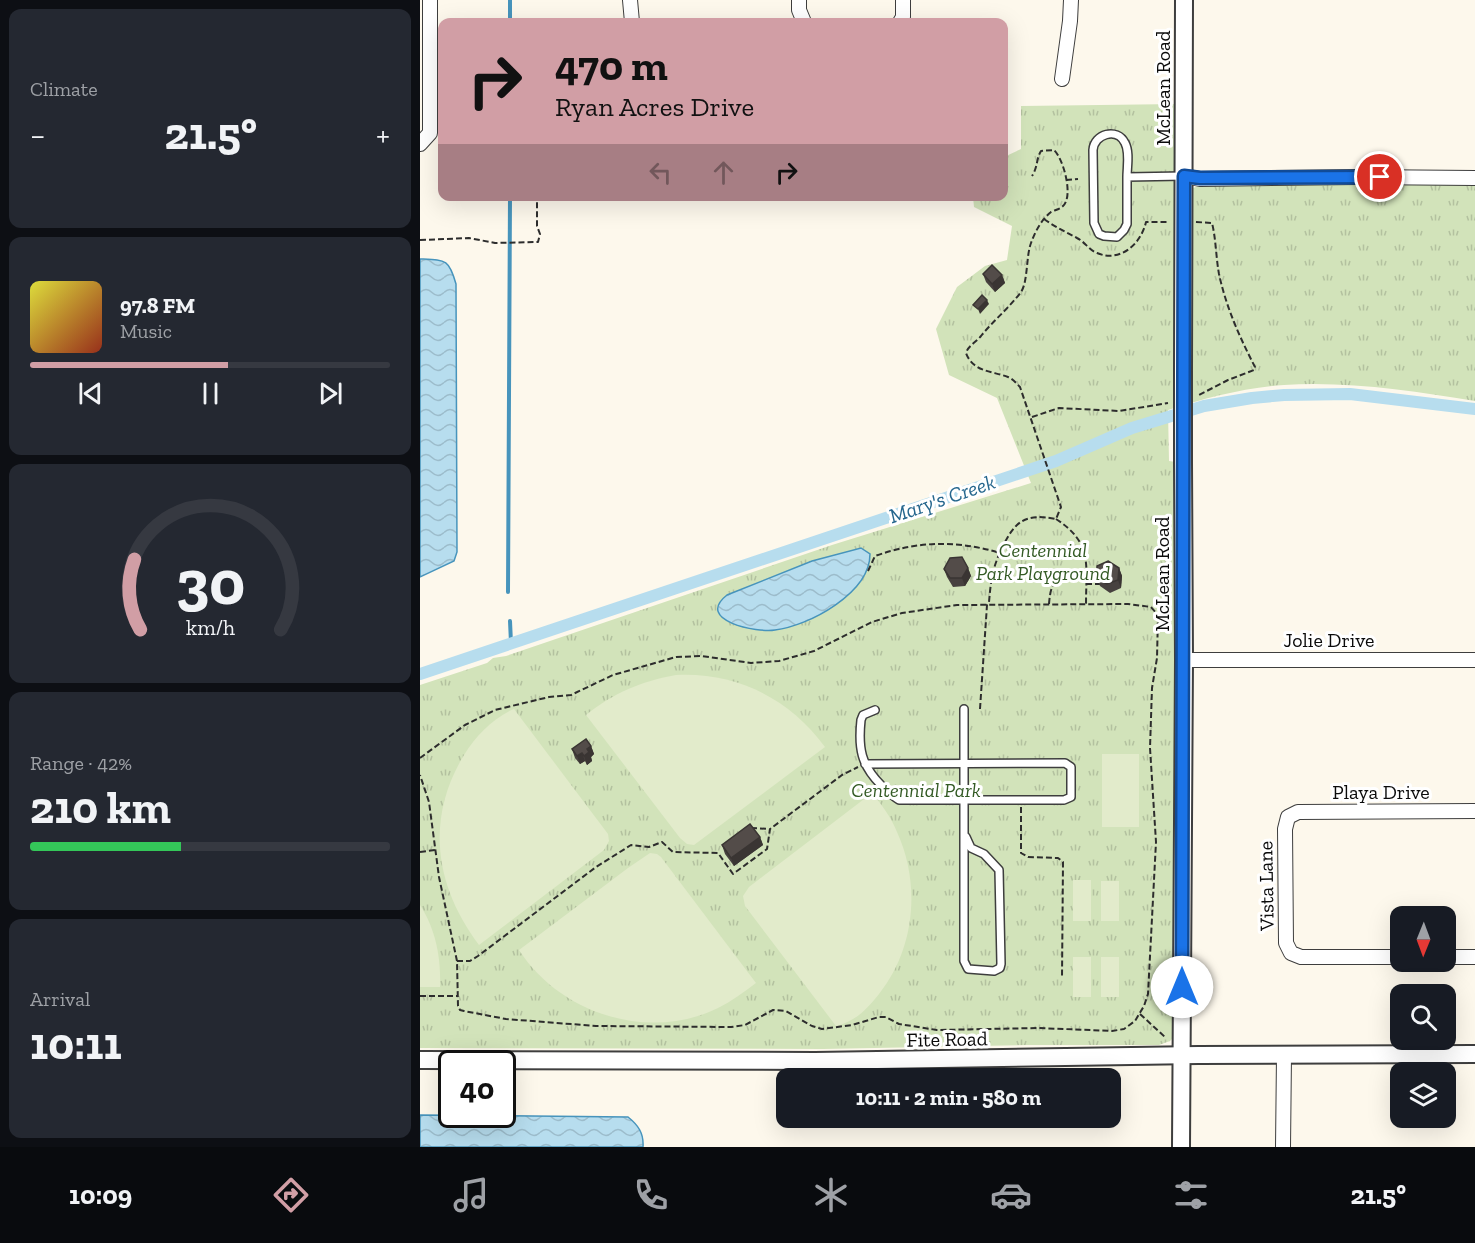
<!DOCTYPE html>
<html lang="en">
<head>
<meta charset="utf-8">
<style>
  body { margin:0; font-family:"Zilla Slab",serif; background:#242831; color:#f1f3f6; height:100vh; display:flex; flex-direction:column; font-size:22px; white-space:nowrap }
  * { box-sizing:border-box; margin:0 }
  p { font-size:20px; color:#9ea1a6 }
  .icon { flex:none; width:33px; height:33px; fill:none; stroke:currentColor; stroke-width:2; stroke-linecap:round; stroke-linejoin:round }
  .map { position:relative; flex:1; overflow:hidden }
  .panel { display:flex; flex-direction:column; gap:9px; padding:9px; background:#0d0f14; width:420px }
  .panel>* { flex:none }
  .hud { position:absolute; left:18px; top:18px; width:570px; height:183px; border-radius:12px; box-shadow:0 6px 24px #0002; background:#d19ea5; color:#111; overflow:hidden }
  .needle { width:39px; rotate:181deg }
  .buttons { position:absolute; left:970px; top:906px; display:grid; gap:12px }
  .buttons a { display:grid; place-items:center; width:66px; height:66px; border-radius:12px; background:#171b24; box-shadow:0 6px 24px #0002; font-size:30px }
  .speed { position:absolute; left:18px; top:1050px; display:flex; gap:12px; font-size:30px; font-weight:700; text-align:center }
  .speed>* { display:grid; place-content:center; width:78px; height:78px; border-radius:50%; background:#171b24; box-shadow:0 6px 24px #0002; line-height:1 }
  .speed .limit { border:3px solid #111; border-radius:9px; background:#fff; color:#111 }
  .pin { position:absolute; display:grid; place-items:center; width:51px; height:51px; color:#fff; margin:-26px; border:3px solid #fff; border-radius:50%; box-shadow:0 2px 6px #0007 }
  .me { position:absolute; width:66px; margin:-33px; rotate:0deg; stroke-linejoin:round; filter:drop-shadow(0 0 4px #0008) }
  .turn { display:flex; align-items:center; gap:21px; height:126px; padding:0 18px; font-size:27px }
  .turn .icon { width:78px; height:78px; stroke-width:2.5 }
  .turn b { display:block; font-size:42px; line-height:51px }
  .lanes { display:flex; align-items:center; height:57px; padding:0 18px; background:#0003; justify-content:center; gap:30px; direction:ltr }
  .lanes .off { opacity:.35 }
  .big { font-size:45px; font-weight:700; line-height:1.1 }
  .panel .widget { flex:1; display:flex; flex-direction:column; justify-content:center; gap:9px; min-width:0; padding:0 21px; border-radius:12px; background:#242831 }
  .panel .dial { align-items:center; gap:0 }
  .dial svg { height:156px; overflow:visible; fill:none; stroke:#363941; stroke-width:7; stroke-linecap:round; text-anchor:middle }
  .dial text { fill:#f1f3f6; stroke:none }
  .song { display:flex; align-items:center; gap:18px }
  .cover { width:72px; height:72px; border-radius:9px; background:linear-gradient(135deg,hsl(60 70% 55%),hsl(10 70% 35%)) }
  .played { height:6px; border-radius:3px; background:linear-gradient(90deg,#d19ea5 55%,#363941 55%) }
  .keys { display:flex; justify-content:space-around; direction:ltr }
  .heat { display:flex; justify-content:space-between; align-items:center; font-size:33px; direction:ltr }
  .charge { height:9px; border-radius:4px; background:linear-gradient(90deg,#34c759 42%,#363941 0) }
  .trip { position:absolute; left:356px; top:1068px; width:345px; height:60px; border-radius:12px; background:#171b24; box-shadow:0 6px 24px #0002; font-weight:700; line-height:60px; text-align:center }
  .tab-bar { display:flex; height:96px; justify-content:space-around; align-items:center; background:#090b0e; color:#9ea1a6 }
  .tab-bar .icon { width:42px; height:42px }
  .tab-bar .selected { color:#d19ea5 }
  .tab-bar b { font-size:27px; color:#f1f3f6 }
  main { display:flex; flex:1; min-height:0 }
  .map>svg:first-child { display:block }
  .grass { fill:url(#grass-tufts) }
  .pitch { fill:#e2ebcb }
  .water { fill:url(#water-waves); stroke:#4794bc; stroke-width:1.5 }
  .lines { fill:none; stroke-linecap:round; stroke-linejoin:round }
  .stream { stroke:#4794bc; stroke-width:4 }
  .canal { stroke:#b7ddee; stroke-width:12 }
  .service-casing { stroke:#3e3e3e; stroke-width:10 }
  .minor-casing { stroke:#3e3e3e; stroke-width:16 }
  .tertiary-casing { stroke:#3e3e3e; stroke-width:20 }
  .path { stroke:#2d2d2d; stroke-width:2; stroke-dasharray:6 3; stroke-linecap:butt }
  .service { stroke:#fff; stroke-width:7 }
  .minor { stroke:#fff; stroke-width:14 }
  .tertiary { stroke:#fff; stroke-width:16 }
  .tertiary-bridge-casing { stroke:#3e3e3e; stroke-width:20; stroke-linecap:butt }
  .tertiary-bridge { stroke:#fff; stroke-width:16 }
  .wall { fill:#47413f }
  .shaded-wall { fill:#3a3533 }
  .building { fill:#534c49; stroke:#3a3533; stroke-width:1.5 }
  .route-casing { stroke:#114b97; stroke-width:15 }
  .route { stroke:#1a73e8; stroke-width:10 }
  .labels { text-anchor:middle; stroke-width:6; stroke-linejoin:round; paint-order:stroke }
  .street-label { font-size:20px; fill:#0b0b0b; stroke:#fff }
  .park-label { font-size:20px; font-style:italic; fill:#335a24; stroke:#fff }
  .water-label { font-size:21px; font-style:italic; fill:#25668d; stroke:#fff }
</style>
</head>
<body>
<main>
<section class="panel">
<div class="widget"><p>Climate</p>
<div class="heat"><a>−</a><b class="big">21.5°</b><a>+</a></div>
</div>
<div class="widget">
<div class="song"><i class="cover"></i><div><b>97.8 FM</b><p>Music</p></div></div>
<div class="played"></div>
<div class="keys"><svg class="icon" aria-label="previous" viewBox="0 0 24 24"><path d="M18 5L8 12l10 7zM5 5v14"/></svg><svg class="icon" aria-label="pause" viewBox="0 0 24 24"><path d="M8 5v14M16 5v14"/></svg><svg class="icon" aria-label="next" viewBox="0 0 24 24"><path d="M6 5l10 7-10 7zM19 5v14"/></svg></div>
</div>
<div class="widget dial"><svg viewBox="0 0 100 80">
<path d="M14 69A42 42 0 1 1 86 69"/>
<path d="M14 69A42 42 0 0 1 11 33" stroke="#d19ea5"/>
<text x="50" y="56" font-size="32" font-weight="700">30</text>
<text x="50" y="72" font-size="11">km/h</text>
</svg></div>
<div class="widget"><p>Range · 42%</p><b class="big">210 km</b><div class="charge"></div></div>
<div class="widget"><p>Arrival</p><b class="big">10:11</b></div>
</section>
<div class="map">
<svg width="1055" height="1147" viewBox="0 0 1055 1147">
  <defs>
    <pattern id="grass-tufts" width="24" height="20" patternUnits="userSpaceOnUse" patternTransform="scale(1.5)"><rect width="24" height="20" fill="#d2e3ba"/><path d="M3 7l-1-3M5 7V3M7 7l1-3M15 17l-1-3M17 17v-4M19 17l1-3" fill="none" stroke="#b3c19f"/></pattern>
    <pattern id="water-waves" width="16" height="10" patternUnits="userSpaceOnUse" patternTransform="scale(1.5)"><rect width="16" height="10" fill="#b7ddee"/><path d="M0 5q4-4 8 0t8 0" fill="none" stroke="#9cbccb"/></pattern>
  </defs>
  <rect width="100%" height="100%" fill="#fdf8ec"/>
  <path class="grass" d="M758 104 770 193 773 188 784 184H1055V401C992 391 928 381 864 385 824 388 786 398 748 410L749 461 756 462 758 604 754 1037 750 1041 739 1045H607L403 1049 0 1048V685L67 663 73 658 86 656 412 545 611 483 577 398 529 375 516 329 537 287 565 266 587 260 592 226 554 207 553 197 584 196V157L601 149V106Z"/>
  <g class="pitch">
    <path d="M256 675C316 672 369 698 405 747L274 845 267 844 260 838 166 715C193 693 222 681 256 675Z"/>
    <path d="M94 709 188 834 189 841 184 850 59 945C15 887 5 819 44 755 56 736 73 718 94 709Z"/>
    <rect x="682" y="754" width="37" height="73"/>
    <path d="M452 793C462 805 471 817 477 832 501 884 495 949 459 994 446 1010 436 1021 416 1026L325 906 323 896 329 887Z"/>
    <path d="M230 853 237 854 241 857 336 983C324 992 312 1001 298 1008 229 1042 140 1014 99 950L208 868Z"/>
    <rect x="653" y="880" width="18" height="41"/>
    <rect x="681" y="881" width="18" height="40"/>
    <path d="M0 905C16 930 21 958 20 987H0Z"/>
    <rect x="653" y="957" width="18" height="40"/>
    <rect x="681" y="957" width="18" height="40"/>
  </g>
  <g class="water">
    <path d="M0 259C26 260 29 259 36 284L37 552 34 561 0 577Z"/>
    <path d="M441 548 450 554C450 593 389 626 355 630 338 633 274 621 307 595L392 561Z"/>
    <path d="M0 1115 208 1117C218 1125 224 1133 223 1147H0Z"/>
  </g>
  <g class="lines">
    <g class="stream">
      <path d="M90 22V0"/>
      <path d="M88 592 90 196"/>
      <path d="M90 621 91 643"/>
    </g>
    <path class="canal" d="M0 674 636 461 712 428 784 406 832 398 864 395 930 394 1055 409"/>
    <g class="service-casing">
      <g id="service">
        <path d="M707 177C707 167 710 152 705 143 697 127 674 134 673 150L674 223 679 234 684 236 697 237 704 230 707 224V177L764 176"/>
        <path d="M544 709V961L548 969 574 971 580 968 581 964 579 870 564 854 551 848 546 837"/>
        <path d="M445 764 645 763 651 767V797L644 800H479C472 796 467 790 461 785 441 765 438 748 441 720L443 715 455 710"/>
      </g>
    </g>
    <g class="minor-casing">
      <g id="minor">
        <path d="M210 0 212 22"/>
        <path d="M379 0V10L384 22"/>
        <path d="M480 22 483 17V0"/>
        <path d="M642 79 650 21 651 0"/>
        <path d="M0 144 10 133V0"/>
        <path d="M764 176 780 179 938 177 1055 178"/>
        <path d="M764 660H1055"/>
        <path d="M981 957H881L871 953 866 943 865 829 868 817 878 812 1055 811"/>
        <path d="M1026 957H1055"/>
        <path d="M863 1147 864 1055"/>
      </g>
    </g>
    <g class="tertiary-casing">
      <g id="tertiary">
        <path d="M763 371 764 0"/>
        <path d="M0 1060 395 1061 778 1055 1055 1054"/>
        <path d="M761 1147 764 660 763 462"/>
      </g>
    </g>
    <g class="path">
      <path d="M646 180 658 179"/>
      <path d="M624 219C635 227 646 232 657 238 665 242 669 250 677 253 700 263 721 244 726 222H749"/>
      <path d="M776 222 792 223C796 239 796 258 799 274 806 307 820 338 835 367L834 370 808 380 777 396"/>
      <path d="M0 240 49 238 75 243 118 242 120 234 117 226V196"/>
      <path d="M612 417 639 408 699 411 748 403"/>
      <path d="M636 519C673 543 666 565 666 604"/>
      <path d="M448 571 455 556C497 541 537 540 580 553"/>
      <path d="M666 584H680"/>
      <path d="M629 604C631 577 639 573 665 574"/>
      <path d="M560 709 567 605 569 602C571 580 572 569 582 548 595 521 605 513 636 519L641 507 600 387C596 383 593 379 588 377 572 371 553 372 546 353 548 346 555 343 561 336 573 321 589 308 601 292 608 282 606 256 611 243 615 232 621 220 631 212 635 210 640 209 643 206 654 196 643 158 634 150L621 151C616 159 618 167 612 176"/>
      <path d="M0 758 45 725 75 710 129 697 151 695 193 675 256 657 282 656 331 663 359 661 394 651 452 622 482 613 537 605 708 604 731 607 738 615 737 658 732 688 730 748 736 842 728 994 724 1006 715 1021 704 1029 692 1031 619 1028 517 1030 479 1024 466 1017H459L432 1025 402 1029 392 1026 366 1011 353 1010 325 1025 311 1027 176 1026 86 1019 44 1011 40 1010 38 1006 37 961 19 877 9 802 0 775"/>
      <path d="M601 807V853L608 857 638 858 643 862 642 978"/>
      <path d="M331 828 349 829"/>
      <path d="M0 852 15 850"/>
      <path d="M37 961H50L58 956 176 867 211 845 229 847 242 842 253 852 298 853 313 874 347 849 350 829 422 775 438 767"/>
      <path d="M0 996H38"/>
      <path d="M720 1014 746 1038"/>
    </g>
    <use href="#service" class="service"/>
    <use href="#minor" class="minor"/>
    <use href="#tertiary" class="tertiary"/>
    <g class="tertiary-bridge-casing">
      <path id="tertiary-bridge" d="M763 371V462"/>
    </g>
    <use href="#tertiary-bridge" class="tertiary-bridge"/>
  </g>
  <g class="wall">
    <path d="M563 274 582 275 585 283 575 292 566 282Z"/>
    <path d="M548 568 551 576 545 586 533 587 527 577 524 569Z"/>
    <path d="M699 568 702 576 701 588 690 593 680 586 677 578Z"/>
    <path d="M171 746 174 754 171 757 172 761 167 765 165 761 160 764 155 758 152 749Z"/>
    <path d="M340 837 343 845 314 866 305 854 302 845Z"/>
  </g>
  <g class="shaded-wall">
    <path d="M582 275 585 283 575 292 572 284Z"/>
    <path d="M567 300 569 304 560 314 558 309Z"/>
    <path d="M548 568 551 576 545 586 542 578Z"/>
    <path d="M699 568 702 576 701 588 698 580Z"/>
    <path d="M171 746 174 754 171 757 172 761 167 765 164 756 167 749Z"/>
    <path d="M162 753 165 761 160 764 157 756Z"/>
    <path d="M340 837 343 845 314 866 311 858Z"/>
  </g>
  <g class="building">
    <path d="M572 265 582 275 572 284 563 274Z"/>
    <path d="M562 295 567 300 558 309 553 305Z"/>
    <path d="M542 557 548 568 542 578H530L524 569 530 558Z"/>
    <path d="M688 561 699 568 698 580 687 584 677 578V566Z"/>
    <path d="M166 739 171 746 167 749 169 752 164 756 162 753 157 756 152 749Z"/>
    <path d="M330 824 340 837 311 858 302 845Z"/>
  </g>
  <g class="lines">
    <g class="route-casing">
      <path id="route" d="M762 987 764 176 780 178 960 177"/>
    </g>
    <use href="#route" class="route"/>
  </g>
  <g class="labels">
    <g class="street-label">
      <text transform="translate(743 88) rotate(-90)" y="7">McLean Road</text>
      <text transform="translate(742 574) rotate(-90)" y="7">McLean Road</text>
      <text x="909" y="647">Jolie Drive</text>
      <text x="961" y="799">Playa Drive</text>
      <text transform="translate(846 886) rotate(-91)" y="7">Vista Lane</text>
      <text transform="translate(527 1039) rotate(-1)" y="7">Fite Road</text>
    </g>
    <g class="park-label">
      <text x="623" y="557">Centennial<tspan x="623" dy="23">Park Playground</tspan></text>
      <text x="496" y="797">Centennial Park</text>
    </g>
    <g class="water-label">
      <text transform="translate(522 499) rotate(-19)" y="7">Mary's Creek</text>
    </g>
  </g>
</svg>
<div class="buttons">
<a><svg class="needle" viewBox="-14 -14 28 28"><path d="M0-13l5 13h-10z" fill="#e53935"/><path d="M0 13l5-13h-10z" fill="#9ea1a6"/></svg></a>
<a><svg class="icon" aria-label="search" viewBox="0 0 24 24"><circle cx="10" cy="10" r="6"/><path d="M15 15l6 6"/></svg></a>
<a><svg class="icon" aria-label="layers" viewBox="0 0 24 24"><path d="M12 4l9 5-9 5-9-5zM3 14l9 5 9-5"/></svg></a>
</div>
<div class="speed"><div class="limit">40</div></div>
<div class="pin" style="left:960px;top:177px;background:#d93025"><svg class="icon" aria-label="arrive" viewBox="0 0 24 24"><path d="M6 21V4h12l-3 4 3 4H6"/></svg></div>
<svg class="me" style="left:762px;top:987px" viewBox="-20 -20 40 40"><circle r="19" fill="#fff"/><path d="M0-13L10 11 0 6-10 11z" fill="#1a73e8"/></svg>
<div class="trip">10:11 · 2 min · 580 m</div>
<div class="hud">
<div class="turn"><svg class="icon" aria-label="right" viewBox="0 0 24 24"><path d="M7 20v-9h11M14 6l5 5-5 5"/></svg><div><b>470 m</b>Ryan Acres Drive</div></div>
<div class="lanes"><svg class="icon off" aria-label="left" viewBox="0 0 24 24"><path d="M17 20v-9H6M10 6l-5 5 5 5"/></svg><svg class="icon off" aria-label="ahead" viewBox="0 0 24 24"><path d="M12 20V5M6 11l6-6 6 6"/></svg><svg class="icon" aria-label="right" viewBox="0 0 24 24"><path d="M7 20v-9h11M14 6l5 5-5 5"/></svg></div>
</div>
</div>
</main>
<nav class="tab-bar">
<b>10:09</b>
<svg class="icon selected" aria-label="directions" viewBox="0 0 24 24"><path d="M12 3l9 9-9 9-9-9zM9 14v-3h6M13 9l2 2-2 2"/></svg>
<svg class="icon" aria-label="music" viewBox="0 0 24 24"><path d="M9 18V5l10-2v13"/><circle cx="6" cy="18" r="3"/><circle cx="16" cy="16" r="3"/></svg>
<svg class="icon" aria-label="phone" viewBox="0 0 24 24"><path d="M5 4h4l2 5-3 2q2 4 5 5l2-3 5 2v4C11 20 4 13 5 4z"/></svg>
<svg class="icon" aria-label="climate" viewBox="0 0 24 24"><path d="M12 3v18M4 7l16 10M4 17L20 7"/></svg>
<svg class="icon" aria-label="car" viewBox="0 0 24 24"><path d="M5 17H2v-5l4-1 3-4h7l3 4 3 1v5h-3M9 17h6M6 11h13"/><circle cx="7" cy="17" r="2"/><circle cx="17" cy="17" r="2"/></svg>
<svg class="icon" aria-label="filters" viewBox="0 0 24 24"><path d="M4 7h16M4 17h16"/><circle cx="9" cy="7" r="2"/><circle cx="15" cy="17" r="2"/></svg>
<b>21.5°</b>
</nav>
</body>
</html>
